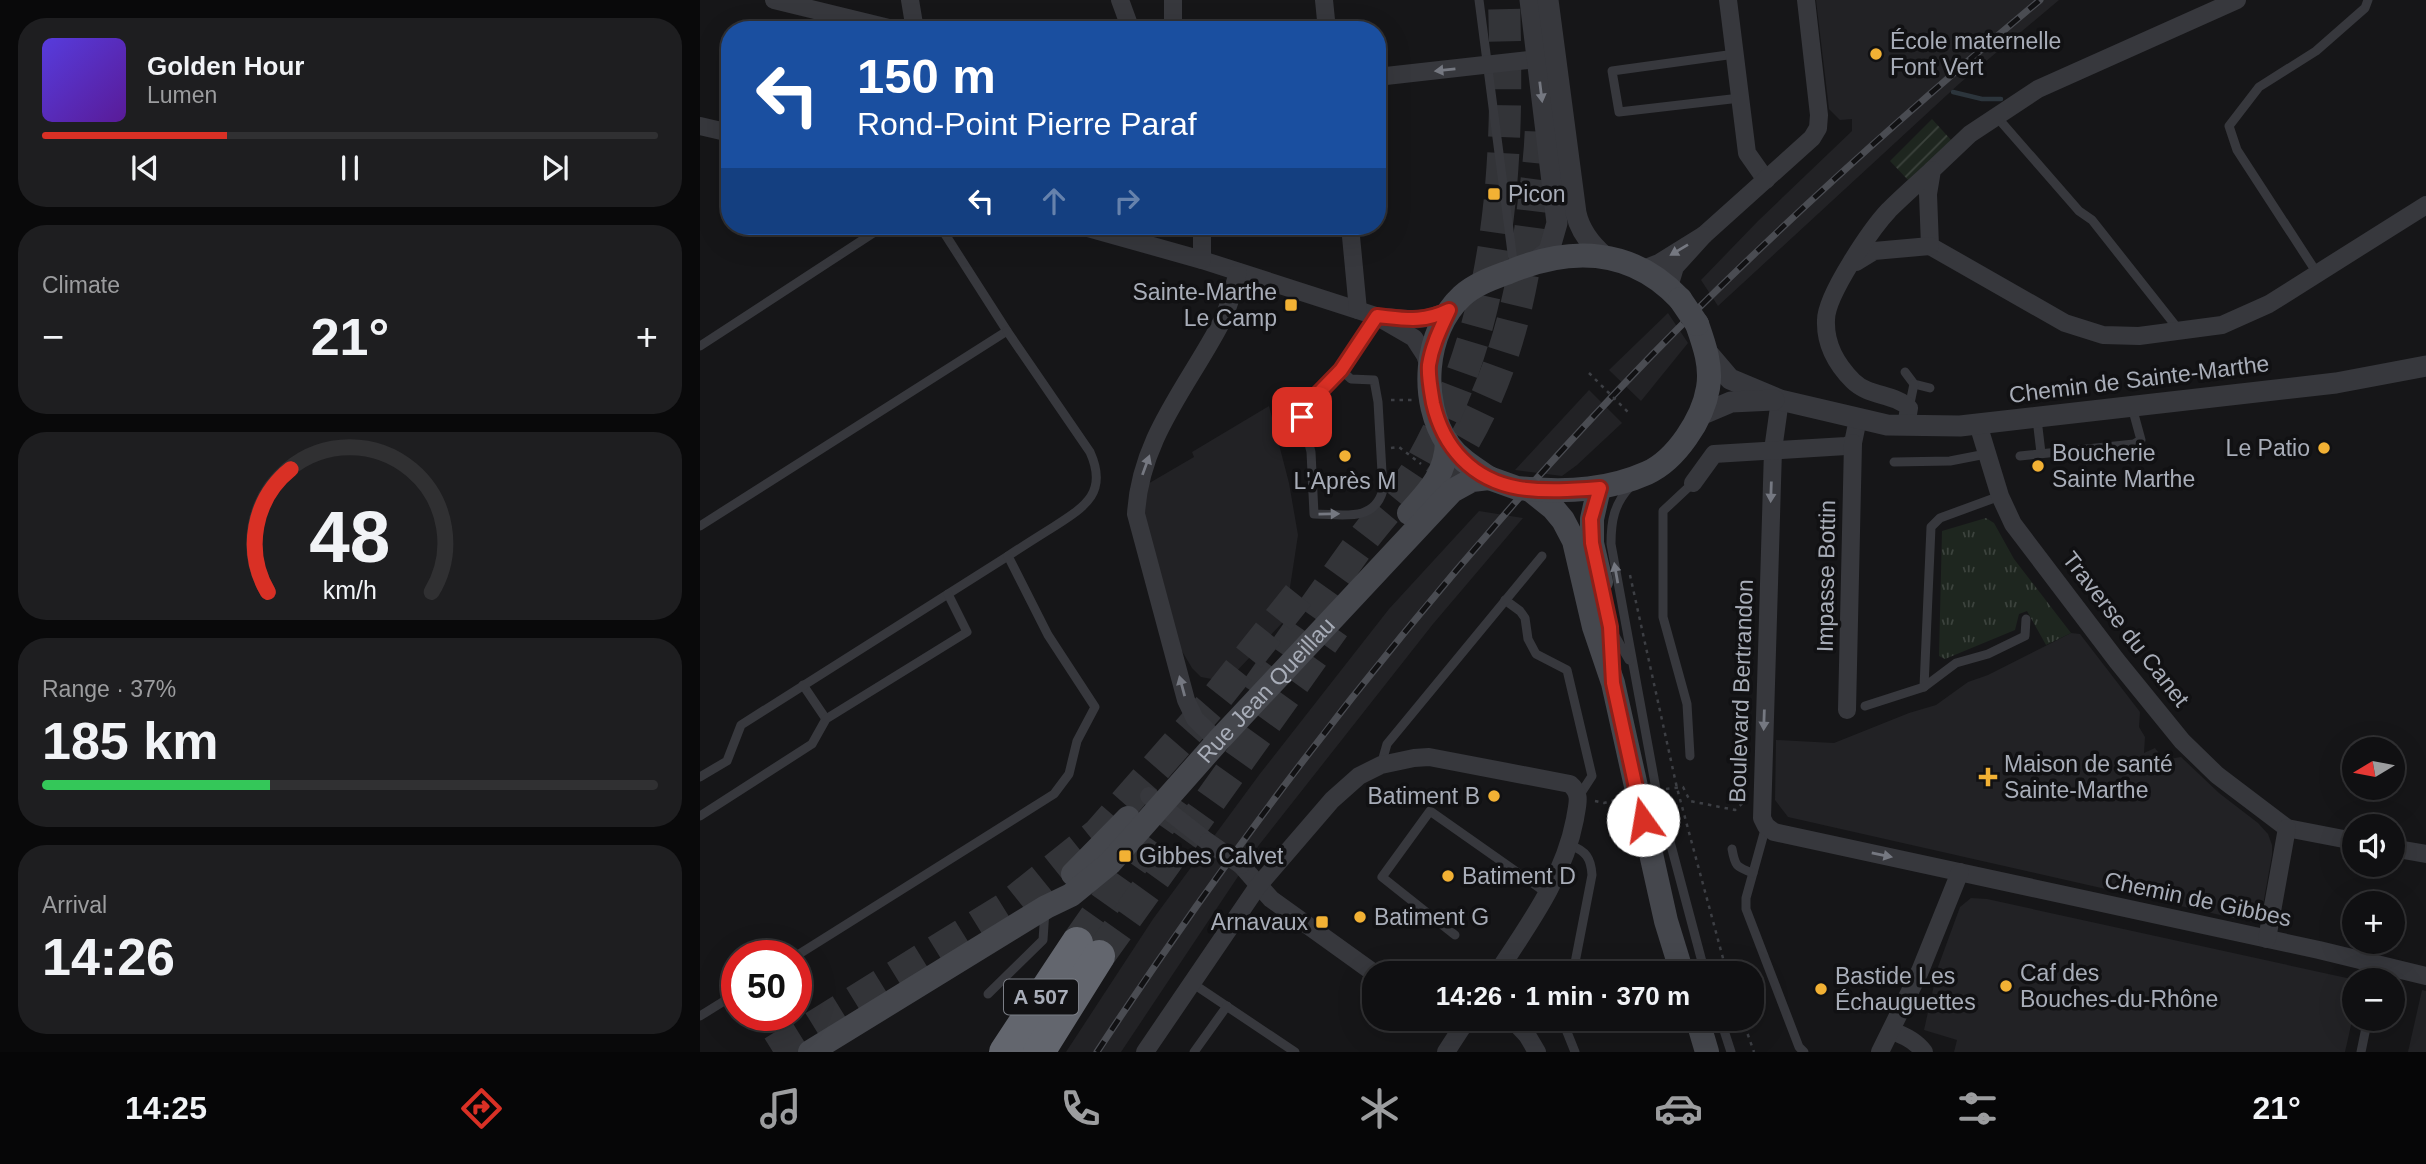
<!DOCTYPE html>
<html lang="en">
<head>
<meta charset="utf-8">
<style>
  body { margin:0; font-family:Helvetica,sans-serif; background:#1e1e20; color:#f1f3f6; height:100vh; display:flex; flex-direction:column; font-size:26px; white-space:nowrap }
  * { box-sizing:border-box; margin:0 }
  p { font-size:23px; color:#9c9d9f }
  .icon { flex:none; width:38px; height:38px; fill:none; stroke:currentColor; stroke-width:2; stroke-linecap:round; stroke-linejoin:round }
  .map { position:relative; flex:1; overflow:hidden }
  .sheet { display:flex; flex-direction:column; gap:18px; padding:18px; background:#09090a; width:700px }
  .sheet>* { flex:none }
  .top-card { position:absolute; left:21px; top:21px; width:665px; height:214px; border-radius:28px; box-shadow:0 7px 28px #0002,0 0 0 2px #303032; background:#1a4fa0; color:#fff; overflow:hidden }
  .needle { width:46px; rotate:260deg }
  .controls { position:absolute; left:1642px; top:737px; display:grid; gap:14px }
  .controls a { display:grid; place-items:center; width:63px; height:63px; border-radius:50%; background:#101012; box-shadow:0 7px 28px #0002,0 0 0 2px #303032; font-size:35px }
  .speed { position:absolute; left:21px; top:940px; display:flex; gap:14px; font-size:35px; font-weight:700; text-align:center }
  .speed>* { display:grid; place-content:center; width:91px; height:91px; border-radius:50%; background:#101012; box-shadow:0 7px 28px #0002,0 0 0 2px #303032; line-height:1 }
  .speed .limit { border:10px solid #d22; background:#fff; color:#111 }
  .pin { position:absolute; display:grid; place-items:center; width:60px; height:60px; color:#fff; margin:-30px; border-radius:14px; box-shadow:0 4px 10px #0006 }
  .me { position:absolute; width:77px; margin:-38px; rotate:347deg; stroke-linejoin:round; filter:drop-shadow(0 0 5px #0008) }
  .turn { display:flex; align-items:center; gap:24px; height:147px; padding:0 21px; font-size:32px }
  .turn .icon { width:91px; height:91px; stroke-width:2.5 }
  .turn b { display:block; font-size:49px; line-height:60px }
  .lanes { display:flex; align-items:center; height:66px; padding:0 21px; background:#0003; justify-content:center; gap:35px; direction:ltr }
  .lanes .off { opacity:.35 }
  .big { font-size:52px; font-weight:600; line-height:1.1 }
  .sheet .widget { flex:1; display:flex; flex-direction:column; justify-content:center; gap:10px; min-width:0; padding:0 24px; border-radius:28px; background:#1e1e20 }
  .sheet .dial { align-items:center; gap:0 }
  .dial svg { height:182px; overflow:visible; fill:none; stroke:#303032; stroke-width:7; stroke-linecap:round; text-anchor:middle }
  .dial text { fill:#f1f3f6; stroke:none }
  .song { display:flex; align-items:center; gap:21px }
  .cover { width:84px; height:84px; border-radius:10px; background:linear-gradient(135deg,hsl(250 70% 55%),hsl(270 70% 35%)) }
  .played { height:7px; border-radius:4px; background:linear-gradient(90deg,#d93025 30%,#303032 30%) }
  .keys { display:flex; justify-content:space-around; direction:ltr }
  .heat { display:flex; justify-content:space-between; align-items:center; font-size:38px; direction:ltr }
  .charge { height:10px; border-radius:5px; background:linear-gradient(90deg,#34c759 37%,#303032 0) }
  .trip { position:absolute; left:662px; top:961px; width:402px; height:70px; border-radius:28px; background:#101012; box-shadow:0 7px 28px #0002,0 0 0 2px #303032; font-weight:600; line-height:70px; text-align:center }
  .menu { display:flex; height:112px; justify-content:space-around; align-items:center; background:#060607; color:#9c9d9f }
  .menu .icon { width:49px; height:49px }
  .menu .active { color:#d93025 }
  .menu b { font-size:32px; color:#f1f3f6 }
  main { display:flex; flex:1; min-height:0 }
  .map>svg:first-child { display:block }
  .built { fill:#222225 }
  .grass { fill:url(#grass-tufts) }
  .garden { fill:url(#garden-furrows) }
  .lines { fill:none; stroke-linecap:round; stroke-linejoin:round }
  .stream { stroke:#2c353c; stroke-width:4.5 }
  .motorway-tunnel { stroke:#333438; stroke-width:32; stroke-dasharray:32 16; stroke-linecap:butt }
  .path { stroke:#3d3f44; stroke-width:2.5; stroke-dasharray:3.5 5; stroke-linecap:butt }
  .service { stroke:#37383d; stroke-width:9 }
  .minor { stroke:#37383d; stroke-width:18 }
  .tertiary { stroke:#37383d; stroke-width:21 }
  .secondary { stroke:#45474d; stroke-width:24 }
  .motorway { stroke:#63666e; stroke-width:32 }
  .rail-casing { stroke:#4a4c52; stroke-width:7 }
  .rail { stroke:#111113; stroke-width:4.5; stroke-dasharray:13; stroke-linecap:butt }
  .path-bridge { stroke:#3d3f44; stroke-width:2.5; stroke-dasharray:3.5 5; stroke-linecap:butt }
  .minor-bridge { stroke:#37383d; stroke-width:18 }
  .secondary-bridge { stroke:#45474d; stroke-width:24 }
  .oneway { fill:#757881 }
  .route-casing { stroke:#8d1f18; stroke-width:18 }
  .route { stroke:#d93025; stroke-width:12 }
  .poi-dot { fill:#f2b134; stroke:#111113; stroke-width:2.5 }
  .labels { text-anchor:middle; stroke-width:7; stroke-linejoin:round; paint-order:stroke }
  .shield { fill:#111113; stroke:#7b7e86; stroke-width:2 }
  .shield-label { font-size:21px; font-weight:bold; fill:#a8adb8 }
  .poi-label { font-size:23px; fill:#a8adb8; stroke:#111113; text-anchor:start }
  .street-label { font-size:23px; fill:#a8adb8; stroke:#111113 }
</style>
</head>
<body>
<main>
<section class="sheet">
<div class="widget">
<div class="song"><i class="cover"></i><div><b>Golden Hour</b><p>Lumen</p></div></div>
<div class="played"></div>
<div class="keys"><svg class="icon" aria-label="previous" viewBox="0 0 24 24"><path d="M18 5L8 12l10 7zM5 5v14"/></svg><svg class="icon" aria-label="pause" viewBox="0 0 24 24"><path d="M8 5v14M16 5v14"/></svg><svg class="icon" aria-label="next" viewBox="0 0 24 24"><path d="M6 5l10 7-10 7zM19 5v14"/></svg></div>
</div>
<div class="widget"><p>Climate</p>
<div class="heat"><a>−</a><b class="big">21°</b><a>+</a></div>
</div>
<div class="widget dial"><svg viewBox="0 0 100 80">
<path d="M14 69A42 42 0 1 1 86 69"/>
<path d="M14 69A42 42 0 0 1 24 15" stroke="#d93025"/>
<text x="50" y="56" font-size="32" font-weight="700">48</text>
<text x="50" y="72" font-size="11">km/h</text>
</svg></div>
<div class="widget"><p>Range · 37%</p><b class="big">185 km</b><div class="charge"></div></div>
<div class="widget"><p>Arrival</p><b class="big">14:26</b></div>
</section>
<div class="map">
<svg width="1726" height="1052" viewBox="0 0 1726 1052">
  <defs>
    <pattern id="grass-tufts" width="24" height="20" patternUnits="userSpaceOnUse" patternTransform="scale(1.75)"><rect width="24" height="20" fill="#1e261f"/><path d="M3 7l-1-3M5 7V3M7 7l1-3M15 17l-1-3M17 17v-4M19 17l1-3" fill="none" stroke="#3c433d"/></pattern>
    <pattern id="garden-furrows" width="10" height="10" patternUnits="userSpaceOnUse" patternTransform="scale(1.75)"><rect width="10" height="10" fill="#1e261f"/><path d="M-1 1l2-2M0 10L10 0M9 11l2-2" fill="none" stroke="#3c433d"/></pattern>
  </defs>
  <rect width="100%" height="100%" fill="#161618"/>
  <g class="built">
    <path d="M1116 0H1359L1260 83 1018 306 1001 280 1058 221 1152 131V119L1140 120 1129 109Z"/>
    <path d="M968 313 988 343 941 401 909 370Z"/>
    <path d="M889 390 922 423 877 465 862 476 815 470Z"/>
    <path d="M569 406 589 483 598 535 585 620 533 675 517 680 501 677 492 668 476 641 442 506 446 485 494 457 492 452Z"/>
    <path d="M779 511 823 518 733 624 559 845 421 1052H366L453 919 559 775 689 609Z"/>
    <path d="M1371 633 1380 634 1440 712 1439 727 1445 737 1444 753 1455 748 1464 760 1481 757 1519 793 1558 823 1568 834 1572 845V855L1561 916 1551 922 1088 817 1075 800 1076 740 1134 743 1209 713 1236 705 1268 682 1288 675Z"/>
    <path d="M1271 898 1287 899 1656 980H1654V1012L1645 1052H1254L1257 1040 1224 1030 1238 967 1260 907Z"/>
    <path d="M1722 990 1726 991V1052H1708Z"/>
  </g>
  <path class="grass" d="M1286 518 1294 523 1314 559 1371 633 1346 645 1327 611 1319 614 1315 630 1245 659 1239 656 1242 531Z"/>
  <path class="garden" d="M1232 119 1252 141 1208 180 1190 161Z"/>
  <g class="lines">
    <path class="stream" d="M1253 92 1282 99H1301"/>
    <g class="motorway-tunnel">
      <path d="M739 480C799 397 821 308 833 208 837 178 841 148 841 117"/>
      <path d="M554 693C591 641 627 589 664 538 683 513 707 489 722 462 803 315 809 163 804 0"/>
      <path d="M377 943 485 789"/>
      <path d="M399 956 634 627"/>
      <path d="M73 1052 306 908 398 834 510 706 604 588"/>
    </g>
    <g class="path">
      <path d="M691 400H712"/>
      <path d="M691 448 699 447 721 464"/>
      <path d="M930 575 977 788 1027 973"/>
      <path d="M966 789 983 787 990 801 1035 810 1047 799"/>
      <path d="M895 801 904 803 919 799"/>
      <path d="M1042 1018 1054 1052"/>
    </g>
    <g class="service">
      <path d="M779 0 814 268"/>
      <path d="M1035 54 912 71 919 112 1040 98"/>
      <path d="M1296 116 1379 211 1392 220 1479 330"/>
      <path d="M1617 273 1537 150 1529 126 1559 87 1616 51 1665 8 1668 0"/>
      <path d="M0 346 184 226"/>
      <path d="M641 370 651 379 674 380 678 402 683 490C674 523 642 514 614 514L611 452 602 417 607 405 641 370 676 316"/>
      <path d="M1205 372 1214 384 1230 388"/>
      <path d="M1209 408 1214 384"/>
      <path d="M1337 419 1341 453"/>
      <path d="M1320 456 1434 444 1441 440 1432 407"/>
      <path d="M1194 462 1250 461 1286 454"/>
      <path d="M930 487C914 504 911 521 911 544L956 789 1005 973"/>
      <path d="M0 526 307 331 243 231 236 226"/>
      <path d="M805 600 820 611 825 618 828 639 836 654 867 670 892 776 879 796"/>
      <path d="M899 601 910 627 929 660"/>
      <path d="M103 685 126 719"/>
      <path d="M1224 687 1231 527 1240 518 1300 496"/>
      <path d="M1165 706 1224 687 1256 663 1288 654 1325 636 1326 619"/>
      <path d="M990 756 987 704 963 617V511L993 483"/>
      <path d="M681 765 687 744 842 556"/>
      <path d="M0 777 27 761 41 725 308 556"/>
      <path d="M0 816 112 744 126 719 267 632 248 594"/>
      <path d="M1066 826 1046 898V909L1099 1047 1104 1052"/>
      <path d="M870 845C886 851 891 858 892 875L873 973"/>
      <path d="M1032 849C1035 866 1036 867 1053 873"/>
      <path d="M755 935 682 877 730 811 848 894"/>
      <path d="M96 956 354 794 369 774 377 741 395 707 348 635 308 556C323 546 339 536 355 526 386 506 408 492 390 452L307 331"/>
      <path d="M492 983 595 1052"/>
      <path d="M288 994 343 940 345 910"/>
      <path d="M0 1016 37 993"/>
      <path d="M865 1018V1027L875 1052"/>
      <path d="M1020 1018 1031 1052"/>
      <path d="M494 1052 527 1006"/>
      <path d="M1661 1052 1668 1018"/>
    </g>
    <g class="minor">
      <path d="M74 0 197 30"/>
      <path d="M420 0 431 30"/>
      <path d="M624 0 627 30"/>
      <path d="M1028 0 1047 153 1066 180"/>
      <path d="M1537 0 1338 89 1270 134 1232 170 1228 194 1230 246 1365 323 1403 335 1439 336 1522 325 1569 304 1726 205"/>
      <path d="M209 30 214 24 210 0"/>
      <path d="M473 30V0"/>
      <path d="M677 77 837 59"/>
      <path d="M0 126 30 133"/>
      <path d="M381 226 502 260 676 316 714 338 725 355 729 367"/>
      <path d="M650 226 658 310"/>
      <path d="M1004 235 1112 138 1118 128 1119 115 1106 0"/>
      <path d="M502 260V226"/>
      <path d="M1156 262 1174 251 1230 246"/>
      <path d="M941 270 959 263 1004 235 975 267 969 287"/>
      <path d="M685 317C712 320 725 322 749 310"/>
      <path d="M1080 400 1073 450 1062 818 1066 826 1074 832 1619 950 1726 976"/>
      <path d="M1278 424 1300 496 1313 524 1417 661 1482 741 1517 775 1587 828 1654 841"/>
      <path d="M1206 426 1209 408C1194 393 1169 397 1153 381 1136 364 1125 344 1126 320 1126 295 1172 228 1189 210 1203 196 1218 183 1232 170"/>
      <path d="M993 483 1014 454 1146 446 1153 443 1158 419"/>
      <path d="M1147 710 1153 443"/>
      <path d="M518 741 495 719 486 700 436 514C440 439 488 386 521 323 529 308 533 289 538 272"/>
      <path d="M449 796 508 842"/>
      <path d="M1692 848 1726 854"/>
      <path d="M541 865 571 899 674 973"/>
      <path d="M1567 939 1587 828"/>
      <path d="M739 1018 752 1022 771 1018"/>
      <path d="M811 1018 827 1035 837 1052"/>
      <path d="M1191 1031C1204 1035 1216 1041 1224 1052"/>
      <path d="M445 1052 558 886 632 800 659 776 681 765 714 758 729 757 870 784C882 794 877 805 875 819 864 877 829 924 797 973"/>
      <path d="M746 1052 768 1018"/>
      <path d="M1180 1052 1220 971 1260 872"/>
    </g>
    <g class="tertiary">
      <path d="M830 0 857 223 849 251 835 262"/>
      <path d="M848 0 876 213C880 231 890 244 904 256"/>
      <path d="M1007 352 1030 379 1080 400 1187 425 1260 426 1636 383 1726 366"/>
      <path d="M998 416 1031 402 1074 400"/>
    </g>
    <g class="secondary">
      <path d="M789 478C774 468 759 459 748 444 719 402 724 331 762 296 775 284 793 278 809 272 871 246 932 248 980 299"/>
      <path d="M899 488 892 519V543L901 582"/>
      <path d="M829 489 853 508 863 520 874 541 894 627 913 683 966 921 982 973"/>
      <path d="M829 489C869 492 909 490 947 473 976 460 1003 419 1008 388 1012 366 1004 344 997 324"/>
      <path d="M709 513C729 491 746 474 747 442"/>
      <path d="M373 874 428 818"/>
      <path d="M997 1018 1007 1052"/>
      <path id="s1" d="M110 1052 346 907 371 895 410 863 518 741 752 491 772 480 789 478"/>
    </g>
    <g class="motorway">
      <path d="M305 1052 377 943"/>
      <path d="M339 1052 399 956"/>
    </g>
    <g class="rail-casing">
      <path id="rail" d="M397 1052C560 804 744 569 951 356 1074 230 1205 113 1340 0"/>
    </g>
    <use href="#rail" class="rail"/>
    <path class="path-bridge" d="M889 373 929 413"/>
    <path class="minor-bridge" d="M508 842 541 865"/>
    <g class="secondary-bridge">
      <path d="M980 299 997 324"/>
      <path d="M789 478 817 488 829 489"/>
    </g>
  </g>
  <defs><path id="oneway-solid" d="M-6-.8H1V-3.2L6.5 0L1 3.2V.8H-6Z" transform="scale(1.75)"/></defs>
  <g class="oneway">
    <use href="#oneway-solid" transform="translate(745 70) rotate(174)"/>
    <use href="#oneway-solid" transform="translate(841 92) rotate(83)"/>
    <use href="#oneway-solid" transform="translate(979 250) rotate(149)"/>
    <use href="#oneway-solid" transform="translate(446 465) rotate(-70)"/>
    <use href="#oneway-solid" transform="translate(1071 492) rotate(92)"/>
    <use href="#oneway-solid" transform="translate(629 514) rotate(-1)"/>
    <use href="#oneway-solid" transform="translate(916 573) rotate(-100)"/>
    <use href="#oneway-solid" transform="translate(482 686) rotate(-105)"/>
    <use href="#oneway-solid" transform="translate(1064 720) rotate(92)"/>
    <use href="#oneway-solid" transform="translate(1182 855) rotate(12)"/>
  </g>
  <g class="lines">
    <g class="route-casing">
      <path id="route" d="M602 417 607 405 641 370 677 316C706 319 722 323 749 310 741 328 732 345 729 365 728 377 731 391 733 403 743 447 772 480 819 488 846 492 873 490 900 488L891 519 892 543 910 627 913 683 943 820"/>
    </g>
    <use href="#route" class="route"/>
  </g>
  <g class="poi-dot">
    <circle cx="1176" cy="54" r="7"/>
    <rect x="787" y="187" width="14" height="14" rx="3.5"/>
    <rect x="584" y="298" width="14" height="14" rx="3.5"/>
    <circle cx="1624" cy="448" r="7"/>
    <circle cx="645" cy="456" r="7"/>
    <circle cx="1338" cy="466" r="7"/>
    <path d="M1284.5 766.5h7v7h7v7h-7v7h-7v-7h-7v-7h7z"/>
    <circle cx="794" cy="796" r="7"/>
    <rect x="418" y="849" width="14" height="14" rx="3.5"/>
    <circle cx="748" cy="876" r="7"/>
    <circle cx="660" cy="917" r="7"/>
    <rect x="615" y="915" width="14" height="14" rx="3.5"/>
    <circle cx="1306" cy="986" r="7"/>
    <circle cx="1121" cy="989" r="7"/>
  </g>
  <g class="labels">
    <rect class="shield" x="304" y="979.5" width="74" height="35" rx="5"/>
    <g class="shield-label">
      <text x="341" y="1004">A 507</text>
    </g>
    <g class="poi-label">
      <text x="1190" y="49">École maternelle<tspan x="1190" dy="26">Font Vert</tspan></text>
      <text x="808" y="202">Picon</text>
      <text x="577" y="300" text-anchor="end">Sainte-Marthe<tspan x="577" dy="26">Le Camp</tspan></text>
      <text x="1610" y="456" text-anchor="end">Le Patio</text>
      <text x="1352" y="461">Boucherie<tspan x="1352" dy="26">Sainte Marthe</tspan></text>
      <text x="645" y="489" text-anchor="middle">L'Après M</text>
      <text x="1304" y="772">Maison de santé<tspan x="1304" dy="26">Sainte-Marthe</tspan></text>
      <text x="780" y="804" text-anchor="end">Batiment B</text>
      <text x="439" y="864">Gibbes Calvet</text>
      <text x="762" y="884">Batiment D</text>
      <text x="674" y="925">Batiment G</text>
      <text x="608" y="930" text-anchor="end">Arnavaux</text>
      <text x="1320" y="981">Caf des<tspan x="1320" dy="26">Bouches-du-Rhône</tspan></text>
      <text x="1135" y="984">Bastide Les<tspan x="1135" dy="26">Échauguettes</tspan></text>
    </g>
    <g class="street-label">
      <text transform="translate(1439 379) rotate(-7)" y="8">Chemin de Sainte-Marthe</text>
      <text transform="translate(1126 576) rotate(-89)" y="8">Impasse Bottin</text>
      <text transform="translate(1426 629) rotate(52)" y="8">Traverse du Canet</text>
      <text dy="8" stroke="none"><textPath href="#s1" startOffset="588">Rue Jean Queillau</textPath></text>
      <text transform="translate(1041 691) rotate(-88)" y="8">Boulevard Bertrandon</text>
      <text transform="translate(1498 899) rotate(12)" y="8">Chemin de Gibbes</text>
    </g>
  </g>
</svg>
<div class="controls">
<a><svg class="needle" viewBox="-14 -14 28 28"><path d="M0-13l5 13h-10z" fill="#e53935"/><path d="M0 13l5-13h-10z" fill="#9c9d9f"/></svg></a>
<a><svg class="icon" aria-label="sound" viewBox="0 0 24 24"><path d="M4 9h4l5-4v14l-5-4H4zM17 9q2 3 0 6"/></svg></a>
<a>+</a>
<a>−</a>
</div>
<div class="speed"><div class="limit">50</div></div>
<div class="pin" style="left:602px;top:417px;background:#d93025"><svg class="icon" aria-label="arrive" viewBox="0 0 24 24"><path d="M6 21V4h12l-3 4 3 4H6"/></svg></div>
<svg class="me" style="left:943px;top:820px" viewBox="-20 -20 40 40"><circle r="19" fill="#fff"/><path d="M0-13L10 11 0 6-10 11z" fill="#d93025"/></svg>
<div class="trip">14:26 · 1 min · 370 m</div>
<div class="top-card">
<div class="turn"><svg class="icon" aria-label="left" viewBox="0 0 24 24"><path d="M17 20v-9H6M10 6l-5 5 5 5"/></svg><div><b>150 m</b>Rond-Point Pierre Paraf</div></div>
<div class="lanes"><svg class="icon" aria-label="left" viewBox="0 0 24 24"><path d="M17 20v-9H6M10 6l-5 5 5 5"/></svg><svg class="icon off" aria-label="ahead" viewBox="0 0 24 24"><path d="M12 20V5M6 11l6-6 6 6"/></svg><svg class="icon off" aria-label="right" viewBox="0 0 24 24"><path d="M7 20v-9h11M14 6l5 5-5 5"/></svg></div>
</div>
</div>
</main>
<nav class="menu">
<b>14:25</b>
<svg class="icon active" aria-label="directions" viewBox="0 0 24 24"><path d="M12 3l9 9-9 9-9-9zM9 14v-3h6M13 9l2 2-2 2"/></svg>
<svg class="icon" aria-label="music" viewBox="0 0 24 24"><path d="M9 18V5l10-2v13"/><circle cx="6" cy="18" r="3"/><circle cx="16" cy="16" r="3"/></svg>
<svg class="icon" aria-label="phone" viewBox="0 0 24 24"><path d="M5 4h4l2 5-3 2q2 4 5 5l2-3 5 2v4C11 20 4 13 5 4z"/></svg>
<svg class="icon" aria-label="climate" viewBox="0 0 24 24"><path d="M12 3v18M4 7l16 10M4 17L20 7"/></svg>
<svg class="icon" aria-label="car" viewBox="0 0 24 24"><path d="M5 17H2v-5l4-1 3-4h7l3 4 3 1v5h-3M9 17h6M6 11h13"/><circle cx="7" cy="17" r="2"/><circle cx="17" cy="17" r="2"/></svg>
<svg class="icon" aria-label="filters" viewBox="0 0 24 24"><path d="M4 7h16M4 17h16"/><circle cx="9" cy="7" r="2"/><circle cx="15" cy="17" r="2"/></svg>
<b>21°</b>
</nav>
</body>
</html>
